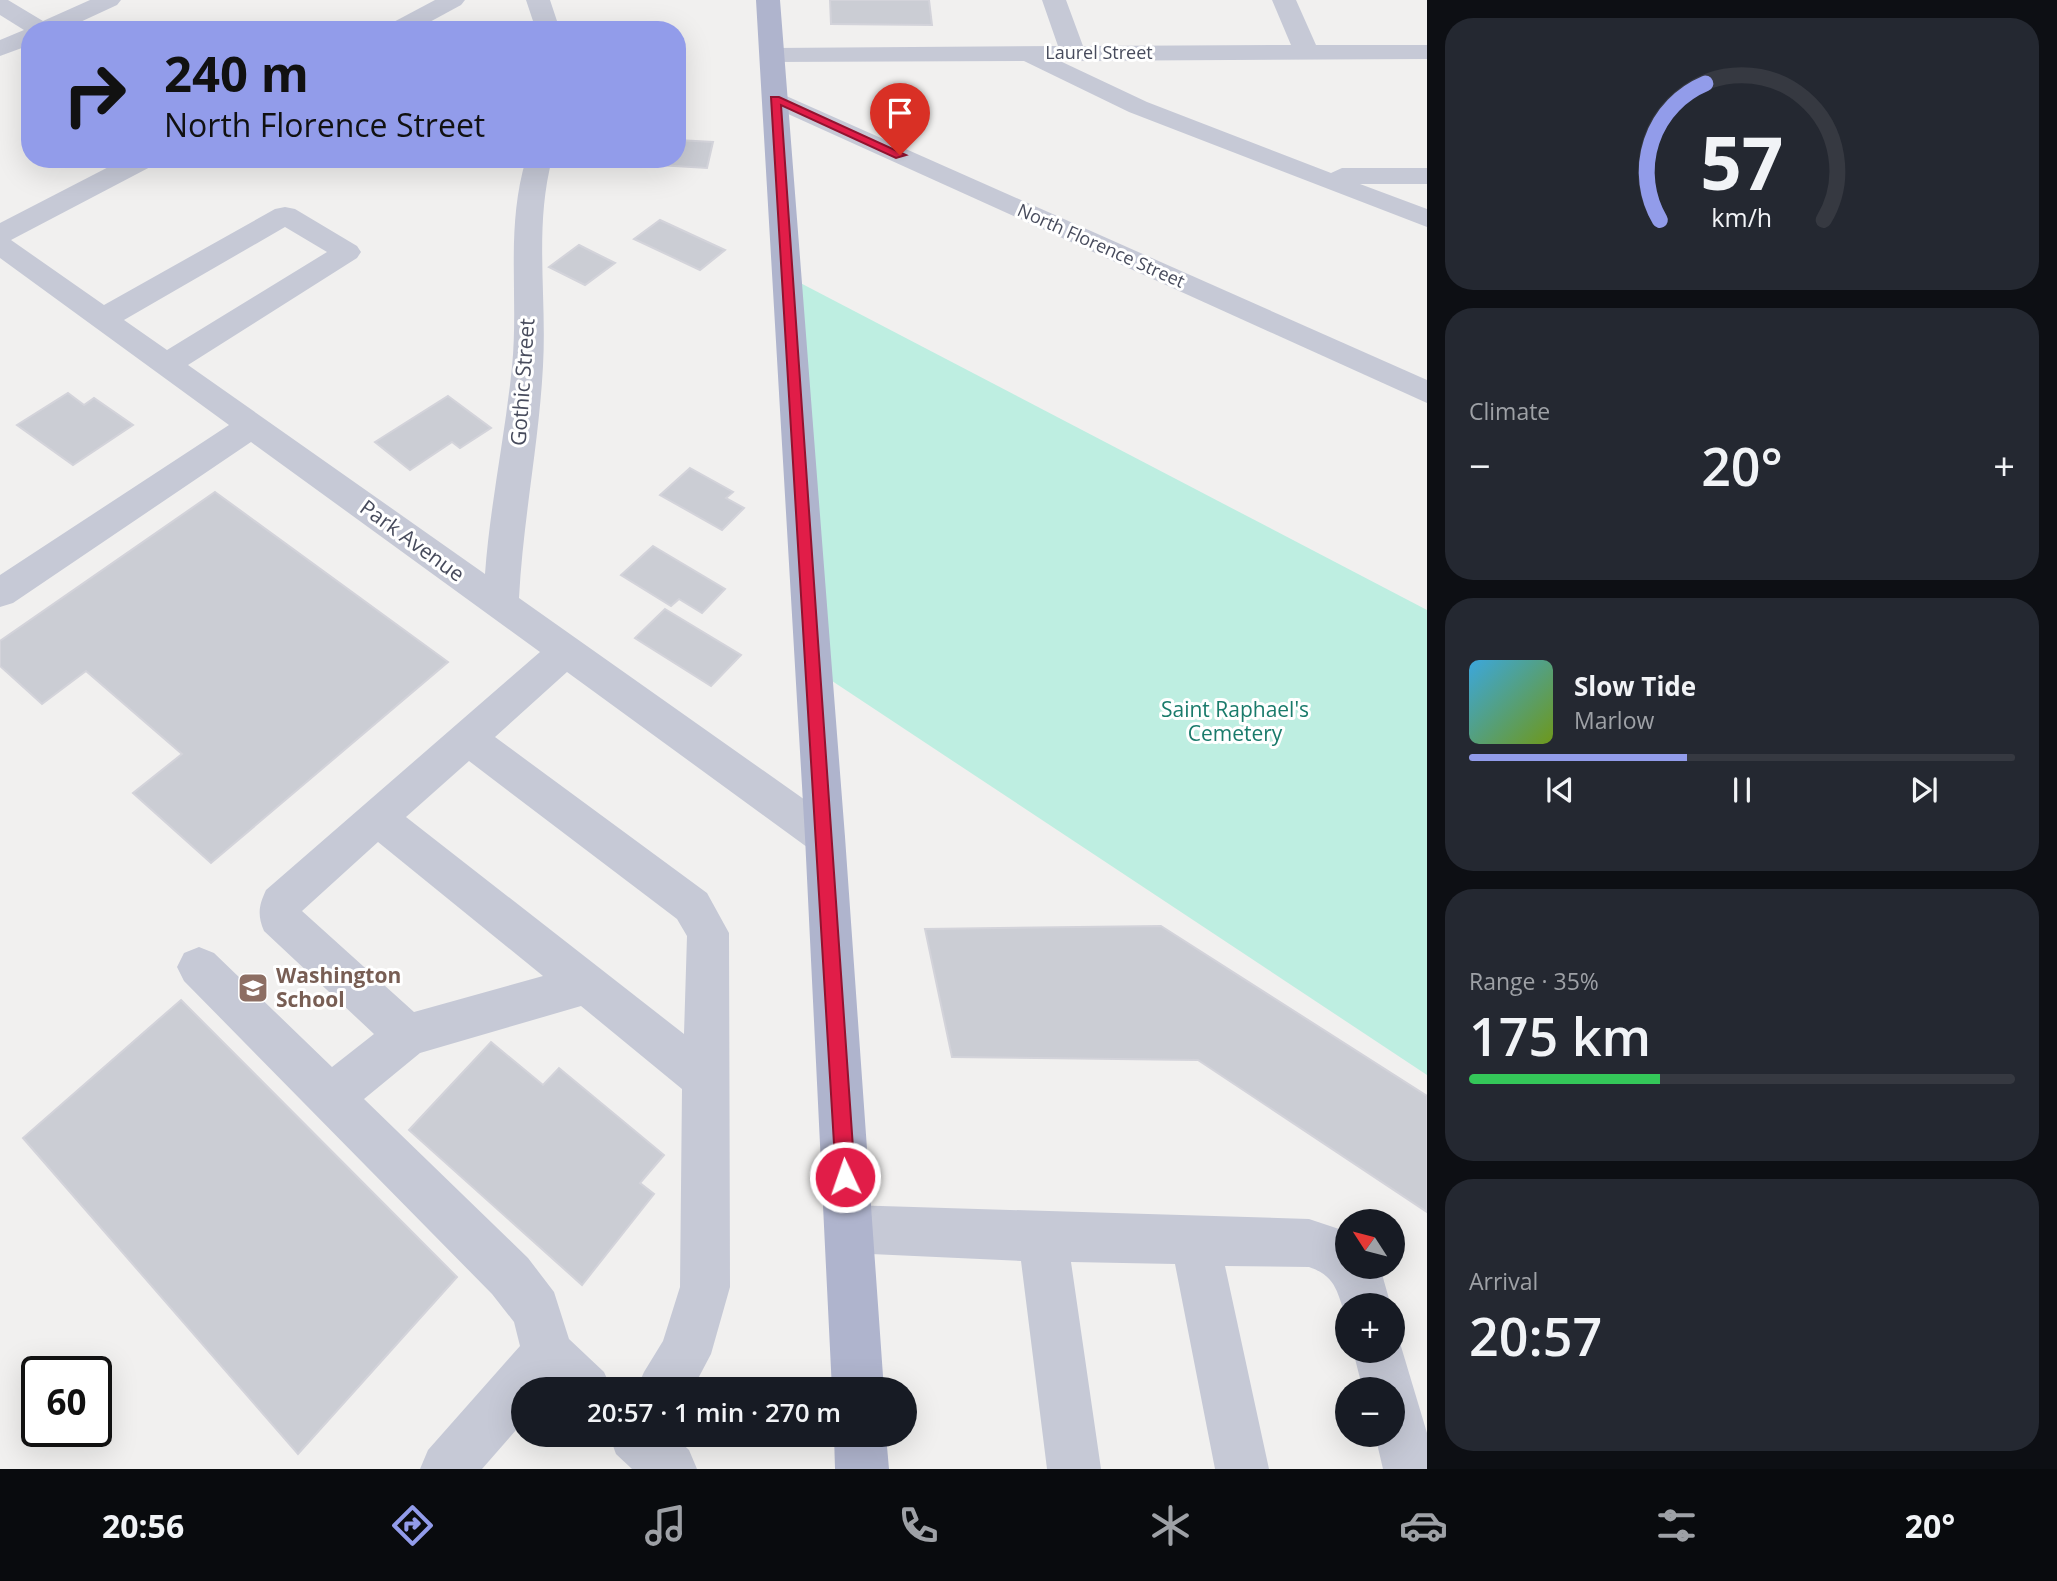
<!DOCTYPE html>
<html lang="en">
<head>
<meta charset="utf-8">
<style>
  body { margin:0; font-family:"Open Sans",sans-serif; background:#242831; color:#f1f3f6; height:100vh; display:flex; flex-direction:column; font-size:26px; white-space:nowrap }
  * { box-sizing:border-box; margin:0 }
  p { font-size:23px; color:#9ea1a6 }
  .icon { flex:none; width:38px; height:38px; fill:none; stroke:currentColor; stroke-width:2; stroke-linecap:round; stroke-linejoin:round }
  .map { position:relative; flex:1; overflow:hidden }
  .panel { display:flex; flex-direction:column; gap:18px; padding:18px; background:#0d0f14; width:630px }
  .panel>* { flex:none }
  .top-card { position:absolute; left:21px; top:21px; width:665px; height:147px; border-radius:28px; box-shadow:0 7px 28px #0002; background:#929cea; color:#111; overflow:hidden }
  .needle { width:46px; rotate:306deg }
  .buttons { position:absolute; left:1335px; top:1209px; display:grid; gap:14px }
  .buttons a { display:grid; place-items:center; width:70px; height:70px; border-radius:50%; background:#171b24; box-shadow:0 7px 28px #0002; font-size:35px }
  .speed { position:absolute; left:21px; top:1356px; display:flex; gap:14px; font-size:35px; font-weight:700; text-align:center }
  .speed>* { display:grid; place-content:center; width:91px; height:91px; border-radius:50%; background:#171b24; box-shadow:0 7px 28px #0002; line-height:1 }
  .speed .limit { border:4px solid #111; border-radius:10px; background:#fff; color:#111 }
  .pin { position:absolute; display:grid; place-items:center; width:60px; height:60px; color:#fff; margin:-72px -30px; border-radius:50% 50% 50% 0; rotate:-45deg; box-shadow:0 0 7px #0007 }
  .pin .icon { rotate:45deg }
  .me { position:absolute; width:77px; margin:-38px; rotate:357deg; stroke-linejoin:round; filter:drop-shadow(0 0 5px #0008) }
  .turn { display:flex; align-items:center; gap:24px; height:147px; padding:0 28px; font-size:32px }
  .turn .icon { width:91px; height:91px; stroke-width:2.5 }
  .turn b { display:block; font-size:49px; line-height:60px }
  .big { font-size:52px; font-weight:600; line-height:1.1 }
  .panel .card { flex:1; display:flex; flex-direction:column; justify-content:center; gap:10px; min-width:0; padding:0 24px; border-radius:28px; background:#242831 }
  .panel .dial { align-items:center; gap:0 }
  .dial svg { height:182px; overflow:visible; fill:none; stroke:#363941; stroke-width:7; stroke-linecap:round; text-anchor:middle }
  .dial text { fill:#f1f3f6; stroke:none }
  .song { display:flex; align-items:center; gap:21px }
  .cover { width:84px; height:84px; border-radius:10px; background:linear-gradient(135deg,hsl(200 70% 55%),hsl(80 70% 35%)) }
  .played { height:7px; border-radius:4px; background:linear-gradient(90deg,#929cea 40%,#363941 40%) }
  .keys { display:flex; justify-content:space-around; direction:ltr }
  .heat { display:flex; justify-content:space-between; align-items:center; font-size:38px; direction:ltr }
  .charge { height:10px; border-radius:5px; background:linear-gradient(90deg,#34c759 35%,#363941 0) }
  .trip { position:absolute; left:511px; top:1377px; width:406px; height:70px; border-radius:35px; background:#171b24; box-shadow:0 7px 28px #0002; font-weight:600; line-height:70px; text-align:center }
  .tabs { display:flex; height:112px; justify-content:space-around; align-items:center; background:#090b0e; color:#9ea1a6 }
  .tabs .icon { width:49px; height:49px }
  .tabs .selected { color:#929cea }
  .tabs b { font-size:32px; color:#f1f3f6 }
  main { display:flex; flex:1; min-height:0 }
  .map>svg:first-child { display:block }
  .green { fill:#beeee1 }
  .building { fill:#cbcdd4; stroke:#d3d3da; stroke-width:2 }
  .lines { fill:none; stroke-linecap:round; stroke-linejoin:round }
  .minor { fill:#c6c9d6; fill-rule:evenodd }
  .major { fill:#afb4cd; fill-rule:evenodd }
  .route { fill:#e11d48; stroke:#92132f; stroke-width:2 }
  .labels { text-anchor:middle; stroke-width:6; stroke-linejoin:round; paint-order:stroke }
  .far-street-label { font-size:18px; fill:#474b5c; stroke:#fff }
  .street-label { font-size:21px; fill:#474b5c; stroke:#fff }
  .park-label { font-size:21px; fill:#1a7b6b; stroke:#fff }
  .education-label { font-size:21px; font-weight:bold; fill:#785e54; stroke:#fff; text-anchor:start }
</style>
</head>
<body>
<main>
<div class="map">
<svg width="1427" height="1469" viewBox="0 0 1427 1469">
  <rect width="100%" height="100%" fill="#f1f0ef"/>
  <path class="green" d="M787 276 1427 610V1075L814 669Z"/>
  <g class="building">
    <path d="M830 0H929L932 25 831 24Z"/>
    <path d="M677 140 713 142 707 168 625 163 626 159H677Z"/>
    <path d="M660 220 725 250 700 270 634 239Z"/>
    <path d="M579 245 615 263 585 285 549 267Z"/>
    <path d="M68 393 84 405 94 398 133 425 73 465 17 425Z"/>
    <path d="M448 396 491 428 460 448 452 442 410 470 375 442Z"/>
    <path d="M690 468 733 492 726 498 744 508 722 530 660 495Z"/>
    <path d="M215 492 448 662 211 863 133 793 182 754 86 671 42 704 0 666V641Z"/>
    <path d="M653 546 725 589 702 613 679 599 671 606 621 575Z"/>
    <path d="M665 609 741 655 711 686 635 638Z"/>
    <path d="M1161 926 1427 1096V1212L1198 1060 952 1057 925 929Z"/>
    <path d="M181 1000 457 1277 298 1454 23 1138Z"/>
    <path d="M491 1042 543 1085 559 1068 664 1155 640 1183 654 1194 582 1285 409 1130Z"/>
  </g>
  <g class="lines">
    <g class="minor">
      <path d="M0 0H8L43 21 90 0H121L117 5 63 30H30V45L0 56V40L24 30 0 15Z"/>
      <path d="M435 0H465L461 5 415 30H384L388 25Z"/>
      <path d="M526 0H550L560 30H536Z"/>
      <path d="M1042 0H1066L1083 46 1291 45 1272 0H1296L1316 45H1427V59L1060 61 1147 102 1331 173 1342 168H1427V184H1360L1427 209V227L1129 112 1024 61 772 62 763 60 760 55 763 50 772 48 1058 46Z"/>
      <path d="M775 91 1427 380V403L766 104 762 99 766 94Z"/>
      <path d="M124 159H158L154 165 11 240 104 305 275 209 285 207 295 209 357 246 361 252 357 258 188 365 485 574C490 505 505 436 512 367 519 296 505 230 526 159H552C534 228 547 296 543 366 539 443 523 520 519 598L839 824 845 837 839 850 825 855 811 850 567 672 495 737 707 893 729 933 730 1287 711 1354 692 1390H636L644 1372 663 1341 680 1287 682 1089 581 1006 420 1053 364 1099 528 1258 554 1292 569 1339 604 1372 612 1390H523V1422L482 1469H420L428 1450 520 1346 514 1322 492 1294 184 981 177 967 184 953 199 947 214 953 332 1067 374 1034 264 931C257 915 259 905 266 890L540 652 251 442 13 603 0 607V575L229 425 0 258V223ZM285 227 327 252 167 350 124 320ZM469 761 677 919 687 936 684 1034 406 817ZM378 842 543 976 414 1012 302 911Z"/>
      <path d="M849 1205 1309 1219 1348 1232V1267H1380L1391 1306H1348V1322C1337 1296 1339 1277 1309 1267L1225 1266 1269 1469H1215L1175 1264 1071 1262 1101 1469H1047L1021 1261 849 1253 832 1246 825 1229 832 1212Z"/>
      <path d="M1393 1331 1397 1333 1427 1433V1469H1383L1375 1435H1393V1390H1363L1353 1351H1393Z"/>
      <path d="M609 1435H673L689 1450 697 1469H632L616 1454Z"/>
    </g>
    <g class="major">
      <path d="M756 0H780L845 837 884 1390H832L805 837Z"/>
      <path d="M834 1435H886L889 1469H835Z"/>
    </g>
  </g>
  <path class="route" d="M771 97H779L906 155 896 158 781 105 855 1177 852 1184 845 1187 838 1184 836 1177Z"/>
  <defs>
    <g id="school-square" transform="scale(1.575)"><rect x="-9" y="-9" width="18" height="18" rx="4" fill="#8d6e63" stroke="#fff"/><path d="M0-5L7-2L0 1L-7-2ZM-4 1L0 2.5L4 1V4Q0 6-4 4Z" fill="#fff"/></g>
  </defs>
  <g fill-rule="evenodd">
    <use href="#school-square" x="253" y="988"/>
  </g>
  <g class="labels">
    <g class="far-street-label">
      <text x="1099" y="59">Laurel Street</text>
      <text transform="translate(1101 246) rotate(24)" y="6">North Florence Street</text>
    </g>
    <g class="street-label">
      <text transform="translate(523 382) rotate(-86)" y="7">Gothic Street</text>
      <text transform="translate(412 541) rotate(36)" y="7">Park Avenue</text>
    </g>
    <g class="park-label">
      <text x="1235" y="717">Saint Raphael's<tspan x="1235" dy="24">Cemetery</tspan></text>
    </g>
    <g class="education-label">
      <text x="276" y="983">Washington<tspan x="276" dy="24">School</tspan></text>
    </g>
  </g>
</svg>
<div class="buttons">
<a><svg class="needle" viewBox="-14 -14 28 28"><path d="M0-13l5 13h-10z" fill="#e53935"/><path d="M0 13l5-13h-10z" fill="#9ea1a6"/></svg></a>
<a>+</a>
<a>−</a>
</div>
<div class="speed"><div class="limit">60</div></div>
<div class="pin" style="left:900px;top:155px;background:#d93025"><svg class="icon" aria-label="arrive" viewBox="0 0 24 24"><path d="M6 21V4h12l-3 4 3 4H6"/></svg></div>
<svg class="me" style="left:845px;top:1177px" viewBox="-20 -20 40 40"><circle r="17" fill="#e11d48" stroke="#fff" stroke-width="3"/><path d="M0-11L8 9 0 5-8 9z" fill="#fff"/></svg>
<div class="trip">20:57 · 1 min · 270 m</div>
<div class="top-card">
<div class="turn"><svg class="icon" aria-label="right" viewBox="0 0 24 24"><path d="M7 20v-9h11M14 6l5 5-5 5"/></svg><div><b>240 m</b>North Florence Street</div></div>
</div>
</div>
<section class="panel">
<div class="card dial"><svg viewBox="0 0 100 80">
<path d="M14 69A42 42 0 1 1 86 69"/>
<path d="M14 69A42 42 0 0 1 34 9" stroke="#929cea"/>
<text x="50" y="56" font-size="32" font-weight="700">57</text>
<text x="50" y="72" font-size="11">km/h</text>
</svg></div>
<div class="card"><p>Climate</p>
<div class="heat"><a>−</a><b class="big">20°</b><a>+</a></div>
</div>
<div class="card">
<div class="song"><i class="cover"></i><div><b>Slow Tide</b><p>Marlow</p></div></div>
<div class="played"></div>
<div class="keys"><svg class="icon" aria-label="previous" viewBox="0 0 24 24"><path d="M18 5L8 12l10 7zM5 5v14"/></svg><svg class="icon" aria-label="pause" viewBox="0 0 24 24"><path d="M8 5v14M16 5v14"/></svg><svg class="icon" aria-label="next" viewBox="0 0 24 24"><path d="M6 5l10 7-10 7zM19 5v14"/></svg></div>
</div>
<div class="card"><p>Range · 35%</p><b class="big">175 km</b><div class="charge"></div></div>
<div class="card"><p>Arrival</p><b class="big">20:57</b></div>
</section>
</main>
<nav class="tabs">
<b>20:56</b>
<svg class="icon selected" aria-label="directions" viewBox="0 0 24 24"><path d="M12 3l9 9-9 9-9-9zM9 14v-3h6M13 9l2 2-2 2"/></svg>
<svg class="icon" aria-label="music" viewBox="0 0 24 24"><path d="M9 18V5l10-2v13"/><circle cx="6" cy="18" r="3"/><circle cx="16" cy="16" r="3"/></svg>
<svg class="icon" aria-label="phone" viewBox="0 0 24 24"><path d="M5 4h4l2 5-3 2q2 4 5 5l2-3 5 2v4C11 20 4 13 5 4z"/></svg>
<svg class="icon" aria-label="climate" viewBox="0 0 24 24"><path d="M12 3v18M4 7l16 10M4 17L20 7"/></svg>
<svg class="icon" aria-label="car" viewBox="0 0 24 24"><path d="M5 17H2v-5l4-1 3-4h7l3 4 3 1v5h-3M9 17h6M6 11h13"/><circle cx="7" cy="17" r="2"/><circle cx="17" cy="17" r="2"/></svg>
<svg class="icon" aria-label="filters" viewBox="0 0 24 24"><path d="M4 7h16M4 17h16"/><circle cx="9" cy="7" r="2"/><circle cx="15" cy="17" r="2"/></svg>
<b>20°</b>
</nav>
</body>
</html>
